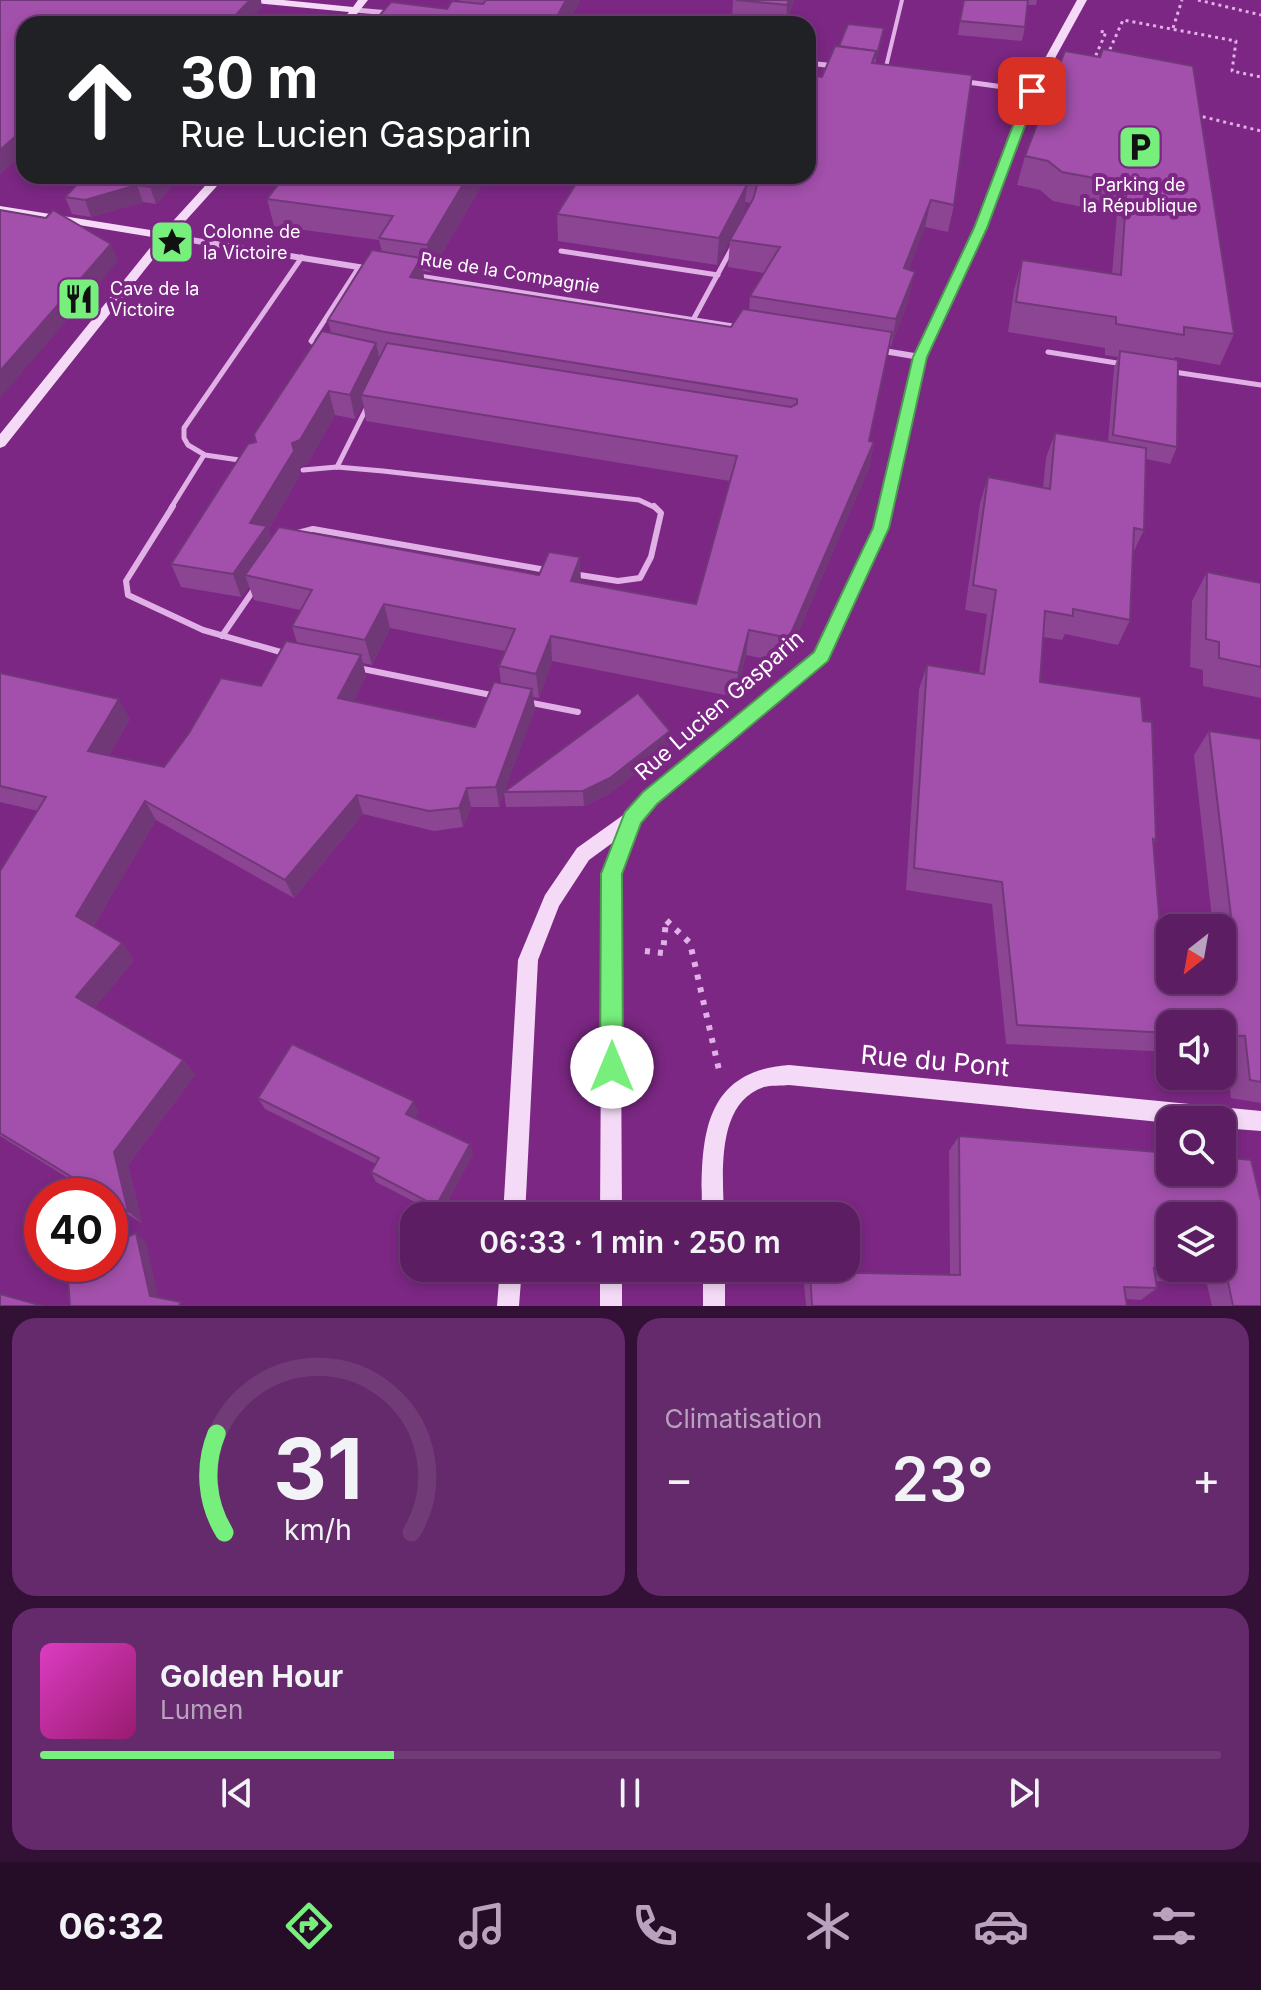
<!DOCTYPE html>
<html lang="fr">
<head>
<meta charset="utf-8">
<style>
  body { margin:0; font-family:Inter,sans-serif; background:#652a6b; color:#f1f3f6; height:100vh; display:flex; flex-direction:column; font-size:30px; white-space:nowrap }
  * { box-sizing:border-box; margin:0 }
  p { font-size:26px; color:#b8a2be }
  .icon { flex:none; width:44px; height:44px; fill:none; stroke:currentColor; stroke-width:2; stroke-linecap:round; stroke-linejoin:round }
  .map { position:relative; height:1306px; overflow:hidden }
  .panel { display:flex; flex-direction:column; gap:12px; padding:12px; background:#331036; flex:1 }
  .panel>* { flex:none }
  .banner { position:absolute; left:16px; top:16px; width:800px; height:168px; border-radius:24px; box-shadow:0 4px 12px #0003,0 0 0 2px #713b77; background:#202124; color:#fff; overflow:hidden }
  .needle { width:52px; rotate:211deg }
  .tools { position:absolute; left:1156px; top:914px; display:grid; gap:16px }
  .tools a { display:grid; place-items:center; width:80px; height:80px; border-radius:16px; background:#5c1d62; box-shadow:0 4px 12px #0003,0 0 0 2px #713b77; font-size:40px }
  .speed { position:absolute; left:24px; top:1178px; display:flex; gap:16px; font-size:40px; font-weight:700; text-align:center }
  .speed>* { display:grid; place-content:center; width:104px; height:104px; border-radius:50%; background:#5c1d62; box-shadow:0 4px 12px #0003,0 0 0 2px #713b77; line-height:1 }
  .speed .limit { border:12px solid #d22; background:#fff; color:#111 }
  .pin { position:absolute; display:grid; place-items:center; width:68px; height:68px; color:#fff; margin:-34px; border-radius:16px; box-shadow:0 4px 12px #0006 }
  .me { position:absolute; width:88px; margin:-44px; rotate:0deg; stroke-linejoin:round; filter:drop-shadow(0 0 6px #0008) }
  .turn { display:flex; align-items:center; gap:28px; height:168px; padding:0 32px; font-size:36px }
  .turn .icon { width:104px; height:104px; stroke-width:2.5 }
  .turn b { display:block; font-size:56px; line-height:68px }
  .big { font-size:60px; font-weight:600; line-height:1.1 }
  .panel .widget { flex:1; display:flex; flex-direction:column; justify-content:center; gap:12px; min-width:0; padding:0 28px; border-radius:24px; background:#652a6b }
  .panel .dial { align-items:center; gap:0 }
  .dial svg { height:208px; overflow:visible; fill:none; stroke:#713b77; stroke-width:7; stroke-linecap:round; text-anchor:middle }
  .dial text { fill:#f1f3f6; stroke:none }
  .song { display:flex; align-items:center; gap:24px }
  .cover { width:96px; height:96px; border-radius:12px; background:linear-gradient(135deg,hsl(310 70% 55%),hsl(320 70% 35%)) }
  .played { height:8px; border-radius:4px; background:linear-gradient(90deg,#76ef7d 30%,#713b77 30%) }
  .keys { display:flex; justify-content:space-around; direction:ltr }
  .heat { display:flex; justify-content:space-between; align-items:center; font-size:44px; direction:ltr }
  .panel .tiles { flex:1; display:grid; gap:12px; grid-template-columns:1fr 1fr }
  .widget:last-child { grid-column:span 2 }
  .trip { position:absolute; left:400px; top:1202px; width:460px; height:80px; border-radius:24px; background:#5c1d62; box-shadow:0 4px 12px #0003,0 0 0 2px #713b77; font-weight:600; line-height:80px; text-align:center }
  .tab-bar { display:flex; height:128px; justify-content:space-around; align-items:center; background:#250c27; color:#b8a2be }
  .tab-bar .icon { width:56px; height:56px }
  .tab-bar .selected { color:#76ef7d }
  .tab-bar b { font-size:36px; color:#f1f3f6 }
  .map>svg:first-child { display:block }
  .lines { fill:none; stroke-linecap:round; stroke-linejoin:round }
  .path-far1 { stroke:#e1b0e7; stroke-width:3; stroke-dasharray:3 4; stroke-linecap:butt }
  .path { stroke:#e1b0e7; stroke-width:6; stroke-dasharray:5 8; stroke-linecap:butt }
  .lane-far2 { stroke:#e1b0e7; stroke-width:4 }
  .lane-far1 { stroke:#e1b0e7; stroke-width:5 }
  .lane { stroke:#e1b0e7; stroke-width:6 }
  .street-far1 { stroke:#e1b0e7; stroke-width:5 }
  .street { stroke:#e1b0e7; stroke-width:6 }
  .secondary { fill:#f4daf6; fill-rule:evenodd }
  .wall { fill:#8b4593; fill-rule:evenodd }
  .shaded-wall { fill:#713878 }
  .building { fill:#a250ab; stroke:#713878; stroke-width:2; fill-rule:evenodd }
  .route { fill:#76ef7d; stroke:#4d9b51; stroke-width:2 }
  .labels { text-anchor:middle; stroke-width:8; stroke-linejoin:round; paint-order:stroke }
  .far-poi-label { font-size:18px; fill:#fff; stroke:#7b2783; text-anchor:start }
  .far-street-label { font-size:18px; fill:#fff; stroke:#7b2783 }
  .street-label { font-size:22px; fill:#fff; stroke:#7b2783 }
  .near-street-label { font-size:26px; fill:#fff; stroke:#7b2783 }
</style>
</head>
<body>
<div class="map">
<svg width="1261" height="1306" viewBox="0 0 1261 1306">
  <rect width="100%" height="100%" fill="#7b2783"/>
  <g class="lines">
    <g class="path-far1">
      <path d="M1198 0 1261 15"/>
      <path d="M1173 28 1182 0"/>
      <path d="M1107 56 1123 20 1236 41 1232 71 1261 77"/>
      <path d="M1093 62 1106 32 1097 31"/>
      <path d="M1196 115 1261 131"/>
    </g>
    <path class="path" d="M645 951 663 953 666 920 690 943 719 1070"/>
    <path class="lane-far2" d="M885 71 902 0"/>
    <g class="lane-far1">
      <path d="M561 251 718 275"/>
      <path d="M693 320 733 246"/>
      <path d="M319 347 311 341 359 267"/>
      <path d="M1048 352 1123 364"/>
      <path d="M1174 372 1261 385"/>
      <path d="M246 461 205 455 188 445 184 438V428L302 257"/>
      <path d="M337 467 368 405"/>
      <path d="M303 470 337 467 383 471 639 500 656 508"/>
      <path d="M171 508 204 455"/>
    </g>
    <g class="lane">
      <path d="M173 506 126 581 128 595 203 630 284 653"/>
      <path d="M294 534 313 529 546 570"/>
      <path d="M573 574 618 581 640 578 651 557 661 513 654 506"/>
      <path d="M222 636 255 588"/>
      <path d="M358 668 496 696"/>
      <path d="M527 702 578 712"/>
    </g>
    <g class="street-far1">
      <path d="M355 10 390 13"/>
      <path d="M808 63 835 66"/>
      <path d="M960 81 1032 91"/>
    </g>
    <g class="street">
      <path d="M166 236 371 269"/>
      <path d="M416 276 742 328"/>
      <path d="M878 350 920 357"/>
    </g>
    <g class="secondary">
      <path d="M250 0H283L353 7 358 0H368L349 24H339L349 12 255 3Z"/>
      <path d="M1077 0H1087L1037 91 986 228 926 357 888 528 827 660 656 803 641 821 620 874 622 1216H600L602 874 615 841 589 860 559 906 538 960 525 1216H503L518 960 545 895 577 848 626 813 644 793 815 652 874 528 914 357 974 228 1027 91Z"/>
      <path d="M214 176H226L170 238 5 446 0 448V434L158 238 0 212V206L163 232Z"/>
      <path d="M789 1065 1261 1111V1131L1222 1128V1120H1170V1123L789 1085C781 1086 771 1085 764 1087 715 1103 723 1176 724 1216H702C701 1145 699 1071 789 1065Z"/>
      <path d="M500 1268H522L519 1306H497Z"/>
      <rect x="600" y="1268" width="22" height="38"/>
      <rect x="703" y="1268" width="22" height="38"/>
    </g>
  </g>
  <g class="wall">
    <path d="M0 0 262 7 24 24V152L0 174Z"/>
    <path d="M460 0H581L447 9 460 2Z"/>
    <path d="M733 0H794L786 24 732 20Z"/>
    <path d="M963 0H1037L1036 5H1027L1025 27 1022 41 958 35Z"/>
    <path d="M884 28 875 64 954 205 948 232 925 227 908 270 909 299 891 346H889L869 441 874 442 869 468 785 663 746 655 735 697 552 661 539 698 533 697 535 709 504 791 670 731 669 747 610 793 584 806 506 807 504 793 499 807H471L463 827 434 831 363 814 294 898 156 820 93 927 122 943 134 960 94 1008 183 1060 195 1075 128 1165 142 1223 110 1204V1196H97L0 1136V871L38 811 0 802V673L130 719 109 755 164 767 261 686 297 643 292 626 300 610 254 600 249 586 241 597 181 587 171 564 331 333 328 320 382 252 379 240 274 226 267 199 283 178V176H487L431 272 423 271 424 279 731 327 749 310 750 296 764 273 728 267 730 240 751 203 745 202 744 212 717 265 558 241 557 214 581 176H808L822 77 839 46ZM363 403 366 421 730 481 696 604 581 582 271 539 268 530 300 475 298 467 307 464 335 415 355 419ZM390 628 505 651 499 666 501 683 475 727 353 701 366 676 363 663 372 665Z"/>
    <path d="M1065 51 1234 334 1220 365 1175 357 1174 359 1177 447 1170 464 1146 459 1144 530 1133 553 1130 620 1118 645 1065 634 1062 640 1043 637 1040 682 1156 840 1153 844 1162 953 1222 980V928H1213L1194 755 1209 731 1261 739V1103L1231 1098 1226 1055H1222V1024H1170V1052L1006 1044 992 904 906 890 919 689 927 665 979 673 987 614 965 610 980 503 988 477 1043 488 1046 458 1055 433 1108 442 1114 368 1118 357 1105 355V348L1008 332 1014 290 1022 260 1112 274 1117 214 1053 201 1040 190 1017 185 1025 156Z"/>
    <path d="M85 176H181L156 204 143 202 91 217 72 214 65 197Z"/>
    <path d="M1207 572 1261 583V698L1203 686V670L1190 667 1192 601Z"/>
    <path d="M258 1098 419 1113 415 1118 473 1154 440 1215 376 1182 371 1172 376 1164 265 1109Z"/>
    <path d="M959 1136 1170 1153 1261 1306H1212L1207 1284 1156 1281 1157 1288 1141 1300 1126 1299 1127 1306H806L804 1284 810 1272 950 1275 949 1151Z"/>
  </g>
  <g class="shaded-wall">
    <path d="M250 0H261L262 7 246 24H227Z"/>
    <path d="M566 0H581L568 24H553Z"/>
    <path d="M789 0H794L786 24 787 5Z"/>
    <path d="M17 135 24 152 0 174V150Z"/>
    <path d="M160 176H181L156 204 150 187Z"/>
    <path d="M468 176H487L431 272 427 245Z"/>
    <path d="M137 185 143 202 91 217 85 200Z"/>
    <path d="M747 185 744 212 717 265 719 238Z"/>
    <path d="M931 200 925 227 898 296 904 268Z"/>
    <path d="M111 244 118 261 0 398V371Z"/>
    <path d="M421 258 425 284 410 277Z"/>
    <path d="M915 272 909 299 891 346 896 319Z"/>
    <path d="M376 343 381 367 361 395 363 403 355 419 350 395Z"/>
    <path d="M329 391 335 415 307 464 298 467 292 443Z"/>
    <path d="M874 442 869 468 785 663 789 638Z"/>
    <path d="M294 451 300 475 268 530 274 550 245 575 249 586 241 597 233 574 250 523Z"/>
    <path d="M580 557 581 582 571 581Z"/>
    <path d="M384 604 390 628 372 665 365 640Z"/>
    <path d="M749 630 746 655 735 697 738 673Z"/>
    <path d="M551 636 552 661 539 698 536 674Z"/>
    <path d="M361 655 366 676 345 718 338 698Z"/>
    <path d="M532 689 535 709 499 807 496 787Z"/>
    <path d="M119 699 130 719 100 770 88 751Z"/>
    <path d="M670 731 669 747 610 793 584 806 583 791Z"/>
    <path d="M467 788 471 807 463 827 459 808Z"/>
    <path d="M357 795 363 814 294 898 285 880Z"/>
    <path d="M145 801 156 820 89 934 76 916Z"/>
    <path d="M122 943 134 960 90 1013 76 997Z"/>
    <path d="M183 1060 195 1075 128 1165 142 1223 128 1211 114 1152Z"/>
    <path d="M414 1101 419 1113 411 1125 406 1114Z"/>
    <path d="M470 1144 473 1154 440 1215 436 1206Z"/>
    <path d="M136 1233 146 1242 160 1304 150 1296Z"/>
  </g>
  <g class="building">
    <path d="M0 0H250L227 24H24V135H17L0 150Z"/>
    <path d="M486 0H566L553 24H372L391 2 447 9 452 1 483 4Z"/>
    <path d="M736 0H789L787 5Z"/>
    <path d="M964 0H1028L1025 27 960 21Z"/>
    <path d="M848 24 884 28 876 58H874L876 51 839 46Z"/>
    <path d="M835 46 876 51 872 63 972 75 954 205 931 200 904 268 915 272 896 319 750 296 780 247 730 240 753 199 758 182 756 177 751 176H808V75L822 77Z"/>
    <path d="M1103 49 1193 66 1234 334 1184 327V335L1116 324V317L1016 302 1022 260 1121 275 1127 184 1062 172 1048 161 1025 156 1065 51 1100 57Z"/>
    <path d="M85 176H160L150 187 137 185 85 200 65 197Z"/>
    <path d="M285 176H468L427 245 379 238 393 216 267 199Z"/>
    <path d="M581 176H692L747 185 719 238 557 214Z"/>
    <path d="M0 210 46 218 53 210 111 244 0 371Z"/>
    <path d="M372 250 421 258 410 277 731 327 743 309 892 332 869 441 874 442 789 638 749 630 738 673 551 636 536 674 499 666 515 629 384 604 365 640 292 626 312 590 245 575 279 527 539 575 549 552 580 557 571 581 696 604 737 456 361 395 387 343 791 407 797 404V399L385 332 328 320Z"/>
    <path d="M322 331 376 343 350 395 329 391 300 440 292 443 294 451 250 523 267 526 233 574 171 564 248 444 256 442 254 434Z"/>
    <path d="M1120 351 1178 360 1177 447 1113 435Z"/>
    <path d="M1055 433 1146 448 1144 530 1134 528 1130 620 1073 609V616L1045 611 1040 682 1141 697 1143 721 1152 722 1156 840 1153 839 1162 953 1170 954V980H1222V964L1237 967 1209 731 1261 739V1082L1250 1080 1245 1036 1222 1035V1024H1170V1033L1017 1025 1002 882 914 868 927 665 984 674 996 590 973 585 988 477 1050 489Z"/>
    <path d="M1207 572 1261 583V667L1219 658V642L1206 639Z"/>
    <path d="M286 641 361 655 338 698 475 727 494 682 532 689 496 787 467 788 459 808 429 811 357 795 285 880 145 801 76 916 122 943 76 997 183 1060 114 1152 128 1211 110 1200V1196H103L0 1133V871L46 797 0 786V673L119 699 88 751 164 767 189 733 221 678 261 686Z"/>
    <path d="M638 693 670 731 610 778 583 791 504 792Z"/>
    <path d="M292 1044 414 1101 406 1114 470 1144 436 1206 371 1172 379 1158 258 1098Z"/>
    <path d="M959 1136 1170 1153V1172H1222V1157L1251 1160 1261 1201V1306H1233L1226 1272 1154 1268 1157 1288 1124 1287 1127 1306H812L810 1272 960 1275ZM1170 1216H1222V1268H1170Z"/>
    <path d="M136 1233 150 1296 181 1302 179 1306H70L67 1264H110V1244Z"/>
    <path d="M0 1294 43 1306H0Z"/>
  </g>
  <path class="route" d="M1032 87 1038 91 987 228 927 357 889 528 828 661 657 804 641 823 622 874 623 1067 620 1075 612 1078 603 1075 600 1067 601 874 625 812 643 792 814 652 873 528 913 357 974 228 1026 91Z"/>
  <defs>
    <g id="parking-square" transform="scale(2.3)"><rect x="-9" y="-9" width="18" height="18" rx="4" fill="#76ef7d" stroke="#7b2783"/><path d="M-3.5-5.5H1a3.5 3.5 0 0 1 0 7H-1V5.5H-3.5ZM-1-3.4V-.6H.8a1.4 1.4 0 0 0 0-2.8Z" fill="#111"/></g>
    <g id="sight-square" transform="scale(2.3)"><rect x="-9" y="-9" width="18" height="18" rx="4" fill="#76ef7d" stroke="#7b2783"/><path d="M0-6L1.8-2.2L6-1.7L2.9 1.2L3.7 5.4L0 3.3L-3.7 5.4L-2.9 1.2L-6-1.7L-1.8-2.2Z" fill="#111"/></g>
    <g id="restaurant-square" transform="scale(2.3)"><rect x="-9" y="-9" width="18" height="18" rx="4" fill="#76ef7d" stroke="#7b2783"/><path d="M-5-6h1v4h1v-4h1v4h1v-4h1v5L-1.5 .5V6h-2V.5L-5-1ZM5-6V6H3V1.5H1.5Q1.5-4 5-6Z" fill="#111"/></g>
  </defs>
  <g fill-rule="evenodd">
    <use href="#parking-square" x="1140" y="147"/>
    <use href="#sight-square" x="172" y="242"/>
    <use href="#restaurant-square" x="79" y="299"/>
  </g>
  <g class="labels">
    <g class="far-poi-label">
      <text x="1140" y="191" text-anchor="middle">Parking de<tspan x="1140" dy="21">la République</tspan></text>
      <text x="203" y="238">Colonne de<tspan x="203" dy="21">la Victoire</tspan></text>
      <text x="110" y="295">Cave de la<tspan x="110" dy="21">Victoire</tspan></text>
    </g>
    <g class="far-street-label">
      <text transform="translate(510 273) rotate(9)" y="6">Rue de la Compagnie</text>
    </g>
    <g class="street-label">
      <text transform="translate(719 705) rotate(-41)" y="8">Rue Lucien Gasparin</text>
    </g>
    <g class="near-street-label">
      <text transform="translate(935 1061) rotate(5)" y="9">Rue du Pont</text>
    </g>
  </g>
</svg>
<div class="tools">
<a><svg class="needle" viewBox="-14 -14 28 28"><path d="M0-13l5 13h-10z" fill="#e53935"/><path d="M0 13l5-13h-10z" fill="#b8a2be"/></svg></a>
<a><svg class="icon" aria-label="sound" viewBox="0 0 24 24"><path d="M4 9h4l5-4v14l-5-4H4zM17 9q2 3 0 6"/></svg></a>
<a><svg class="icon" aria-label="search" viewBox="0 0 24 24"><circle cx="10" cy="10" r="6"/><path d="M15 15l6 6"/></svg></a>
<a><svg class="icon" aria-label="layers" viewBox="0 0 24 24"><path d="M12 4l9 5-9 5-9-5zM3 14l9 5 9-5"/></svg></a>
</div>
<div class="speed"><div class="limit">40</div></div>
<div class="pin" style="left:1032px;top:91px;background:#d93025"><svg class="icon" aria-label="arrive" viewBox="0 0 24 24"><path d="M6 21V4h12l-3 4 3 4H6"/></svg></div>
<svg class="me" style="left:612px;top:1067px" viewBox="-20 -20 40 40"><circle r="19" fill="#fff"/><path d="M0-13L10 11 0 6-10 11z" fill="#76ef7d"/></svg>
<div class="trip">06:33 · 1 min · 250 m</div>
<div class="banner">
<div class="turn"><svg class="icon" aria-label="ahead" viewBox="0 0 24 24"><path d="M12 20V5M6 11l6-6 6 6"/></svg><div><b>30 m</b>Rue Lucien Gasparin</div></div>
</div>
</div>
<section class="panel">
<div class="tiles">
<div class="widget dial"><svg viewBox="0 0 100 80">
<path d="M14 69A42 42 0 1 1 86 69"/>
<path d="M14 69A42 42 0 0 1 11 31" stroke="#76ef7d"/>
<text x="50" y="56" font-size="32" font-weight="700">31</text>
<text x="50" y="72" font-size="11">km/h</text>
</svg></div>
<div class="widget"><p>Climatisation</p>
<div class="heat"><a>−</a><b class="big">23°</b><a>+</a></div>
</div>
<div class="widget">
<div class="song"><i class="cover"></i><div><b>Golden Hour</b><p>Lumen</p></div></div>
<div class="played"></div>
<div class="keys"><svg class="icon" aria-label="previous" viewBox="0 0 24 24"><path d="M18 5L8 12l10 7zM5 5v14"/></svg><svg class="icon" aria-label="pause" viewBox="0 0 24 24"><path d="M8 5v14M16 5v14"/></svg><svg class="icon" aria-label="next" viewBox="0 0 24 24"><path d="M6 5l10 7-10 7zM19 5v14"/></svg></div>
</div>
</div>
</section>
<nav class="tab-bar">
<b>06:32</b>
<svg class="icon selected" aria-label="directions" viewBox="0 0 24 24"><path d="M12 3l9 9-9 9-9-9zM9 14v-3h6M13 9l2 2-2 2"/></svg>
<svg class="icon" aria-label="music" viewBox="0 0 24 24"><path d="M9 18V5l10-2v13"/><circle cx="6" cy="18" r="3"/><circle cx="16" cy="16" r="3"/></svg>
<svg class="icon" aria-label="phone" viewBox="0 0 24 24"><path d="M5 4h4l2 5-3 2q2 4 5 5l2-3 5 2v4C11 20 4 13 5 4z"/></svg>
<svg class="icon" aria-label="climate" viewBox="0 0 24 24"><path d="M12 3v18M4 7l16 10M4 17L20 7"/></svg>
<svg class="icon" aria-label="car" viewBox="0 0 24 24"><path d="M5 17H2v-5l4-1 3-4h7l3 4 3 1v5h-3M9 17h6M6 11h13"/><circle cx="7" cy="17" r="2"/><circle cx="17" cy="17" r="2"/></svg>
<svg class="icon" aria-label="filters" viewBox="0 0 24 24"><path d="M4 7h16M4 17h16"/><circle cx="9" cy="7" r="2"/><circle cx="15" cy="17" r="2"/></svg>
</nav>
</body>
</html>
